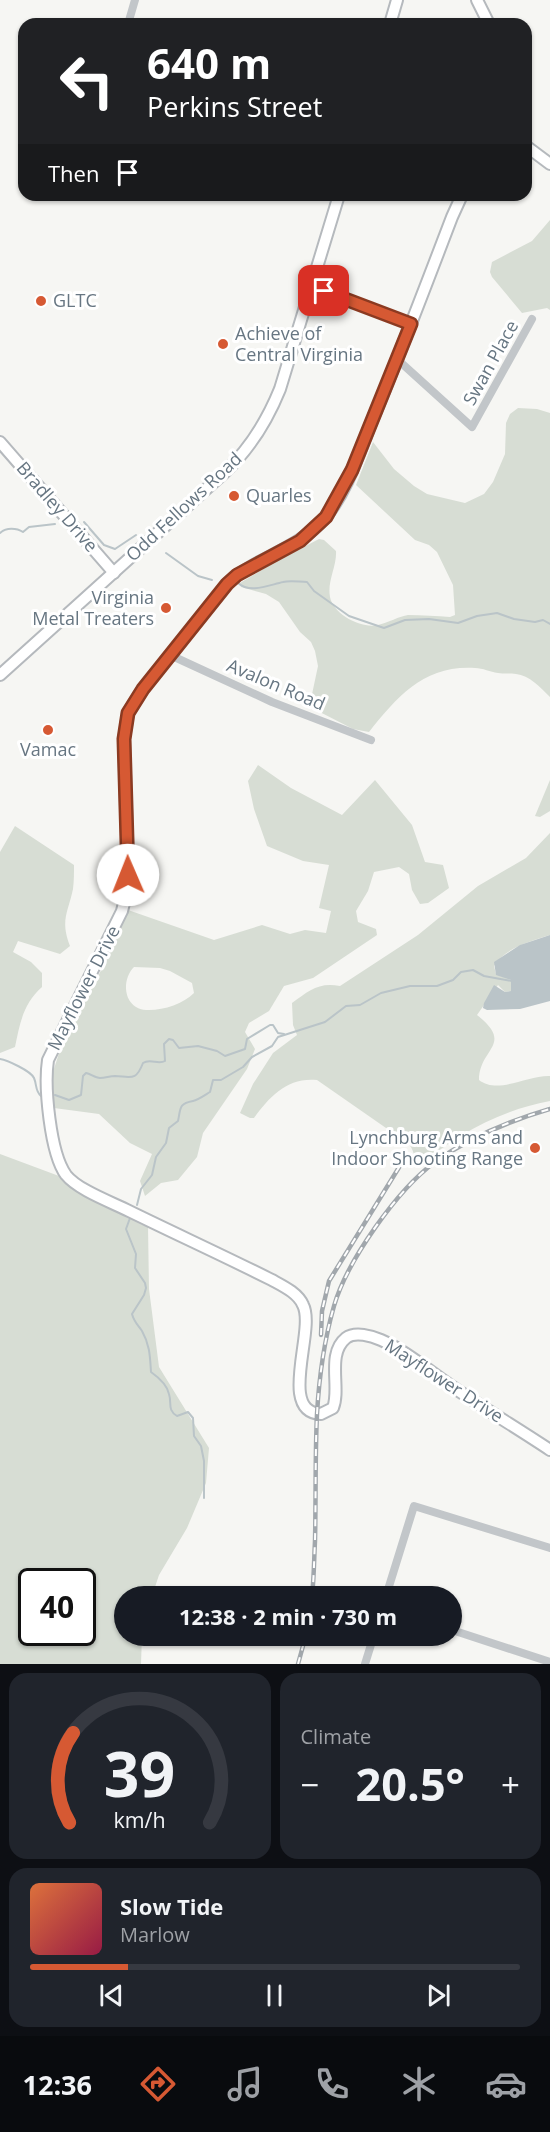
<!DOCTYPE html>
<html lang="en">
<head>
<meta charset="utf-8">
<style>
  body { margin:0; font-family:"Open Sans",sans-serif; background:#20242c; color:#f1f3f6; height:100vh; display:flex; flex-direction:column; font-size:22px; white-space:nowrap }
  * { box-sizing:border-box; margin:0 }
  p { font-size:20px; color:#9ea1a6 }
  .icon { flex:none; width:33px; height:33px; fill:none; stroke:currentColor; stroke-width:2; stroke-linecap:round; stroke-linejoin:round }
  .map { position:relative; height:1664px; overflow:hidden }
  .sheet { display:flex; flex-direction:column; gap:9px; padding:9px; background:#0d0f14; flex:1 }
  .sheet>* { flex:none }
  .top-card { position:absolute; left:18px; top:18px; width:514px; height:183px; border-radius:18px; box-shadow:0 2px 4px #0004; background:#202124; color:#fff; overflow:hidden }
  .speed { position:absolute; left:18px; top:1568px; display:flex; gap:12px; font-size:30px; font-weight:700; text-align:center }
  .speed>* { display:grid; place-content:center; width:78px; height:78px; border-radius:50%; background:#171b24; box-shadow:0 2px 4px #0004; line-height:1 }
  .speed .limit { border:3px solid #111; border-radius:9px; background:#fff; color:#111 }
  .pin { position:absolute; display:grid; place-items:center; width:51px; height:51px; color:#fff; margin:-26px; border-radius:12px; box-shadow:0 3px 9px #0006 }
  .me { position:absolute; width:66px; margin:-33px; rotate:359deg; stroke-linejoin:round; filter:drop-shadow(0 0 4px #0008) }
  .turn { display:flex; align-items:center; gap:21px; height:126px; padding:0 30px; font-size:27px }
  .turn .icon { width:78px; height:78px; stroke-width:2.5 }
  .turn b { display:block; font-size:42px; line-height:51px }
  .then { display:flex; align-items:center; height:57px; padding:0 30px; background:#0003; gap:12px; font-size:22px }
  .big { font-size:45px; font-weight:700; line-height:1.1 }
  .sheet .widget { flex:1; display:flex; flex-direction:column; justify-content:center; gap:9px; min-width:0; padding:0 21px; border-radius:18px; background:#20242c }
  .sheet .dial { align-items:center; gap:0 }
  .dial svg { height:156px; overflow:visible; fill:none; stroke:#363941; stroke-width:7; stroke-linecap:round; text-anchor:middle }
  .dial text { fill:#f1f3f6; stroke:none }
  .song { display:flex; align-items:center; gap:18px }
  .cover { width:72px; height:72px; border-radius:9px; background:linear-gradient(135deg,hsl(20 70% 55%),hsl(340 70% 35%)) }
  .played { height:6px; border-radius:3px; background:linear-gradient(90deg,#d65933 20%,#363941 20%) }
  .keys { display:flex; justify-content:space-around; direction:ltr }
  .heat { display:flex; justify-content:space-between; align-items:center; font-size:33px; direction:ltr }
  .sheet .tiles { flex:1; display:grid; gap:9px; grid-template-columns:1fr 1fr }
  .widget:last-child { grid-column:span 2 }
  .trip { position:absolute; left:114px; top:1586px; width:348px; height:60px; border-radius:30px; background:#171b24; box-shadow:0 2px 4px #0004; font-weight:700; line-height:60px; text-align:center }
  .menu { display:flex; height:96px; justify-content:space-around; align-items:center; background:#090b0e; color:#9ea1a6 }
  .menu .icon { width:42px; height:42px }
  .menu .active { color:#d65933 }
  .menu b { font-size:27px; color:#f1f3f6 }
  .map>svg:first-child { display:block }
  .green { fill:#d7ddd4; fill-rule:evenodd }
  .water { fill:#bac4c8 }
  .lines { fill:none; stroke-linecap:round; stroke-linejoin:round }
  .stream { stroke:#bac4c8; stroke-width:2 }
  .secondary-casing { stroke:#b5b9bd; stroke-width:14 }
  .street { stroke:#c2c6c9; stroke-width:8 }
  .secondary { stroke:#fff; stroke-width:10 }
  .rail-casing { stroke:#a1a7ac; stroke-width:4.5 }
  .rail { stroke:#fff; stroke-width:2; stroke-dasharray:7; stroke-linecap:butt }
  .route-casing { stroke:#8b3a21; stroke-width:15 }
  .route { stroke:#d65933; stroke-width:10 }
  .poi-dot { fill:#d65933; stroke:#fff; stroke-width:2 }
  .labels { text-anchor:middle; stroke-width:6; stroke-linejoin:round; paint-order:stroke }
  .poi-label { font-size:18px; fill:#677682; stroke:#fff; text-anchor:start }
  .street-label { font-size:18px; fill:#677682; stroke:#fff }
</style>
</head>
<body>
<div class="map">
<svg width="550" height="1664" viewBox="0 0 550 1664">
  <rect width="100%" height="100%" fill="#f6f6f3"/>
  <g class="green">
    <path d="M550 220V310L547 308 522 313 492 277 490 272 492 262 532 241Z"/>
    <path d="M518 408 537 409 550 413V697C541 688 529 675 516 674 510 673 504 674 498 673 490 672 483 668 475 668 424 665 398 696 369 732L353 729 312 708 311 699 318 666 315 651 311 642 300 632 279 602 266 594 241 587 240 583 275 562 319 539 324 540 336 551C337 566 327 581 330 597 333 614 361 629 378 625 387 623 400 616 408 615 422 615 437 616 450 617L455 615 453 585 437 552 429 545 415 540 356 485 373 442 394 469 414 486 427 494 465 503 484 494 493 482 505 454 506 423 510 414Z"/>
    <path d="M258 765 291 788 342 815 375 780 412 825 425 862 443 865 449 888 428 903 420 904 412 890 409 874 399 867 374 872 368 891 356 911 358 922 376 929 377 935 313 978 284 986 269 1011 249 1023 245 1032 255 1049 247 1069 203 1133 197 1157 178 1180 161 1183 145 1196 140 1181 152 1154 130 1143 99 1114 54 1108 51 1078 64 1038 104 965 128 910 214 940 262 925 290 934 305 930 326 933 331 911 319 908 329 865 303 861 267 846 254 809 248 781ZM134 967 160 968 170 971 192 983 194 993C183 1004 162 1011 146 1010 123 1008 121 980 134 967Z"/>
    <path d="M550 780V811L540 817 535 816Z"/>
    <path d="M15 826 74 865C74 873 74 881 73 889 68 913 60 920 70 946L60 954 18 941 13 952 31 962 42 973V987C23 1004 20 1023 15 1047L0 1053V852Z"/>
    <path d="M550 833V935C531 941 505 948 494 966L496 974 511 980V991L505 992 498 985 477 1015C515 1045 479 1048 479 1080 498 1095 527 1075 550 1076V1101C501 1110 455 1135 418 1167 413 1158 416 1154 409 1144L317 1080C288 1077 270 1096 254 1118H250L240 1113 253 1084 273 1053 297 1035 293 1025 292 1003C309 991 318 982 340 986L418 935 478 886 526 858Z"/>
    <path d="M0 1154 59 1176 113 1210 142 1225 148 1226 149 1289 159 1367 209 1448 206 1483 187 1528 159 1575 152 1596H124V1635H142L141 1664H0ZM32 1581H82V1632H32Z"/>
  </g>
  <path class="water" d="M550 935V1001L520 1009 487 1010 483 1008 484 1003 494 985 505 992 511 991V980L496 975 494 962 520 945Z"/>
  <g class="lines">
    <g class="stream">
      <path d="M84 522 104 545 115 549 136 535"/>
      <path d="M0 533C6 527 17 528 23 532L29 527 55 524"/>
      <path d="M166 553 198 576 212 580"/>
      <path d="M238 583C250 594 269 585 283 582 291 580 299 582 307 582L314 591 349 616 384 628 405 620 429 619 458 623 477 616 497 613 514 619 535 622 543 620 550 624"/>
      <path d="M0 1059C7 1060 31 1071 34 1078 37 1085 35 1091 41 1096"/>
      <path d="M55 1095 69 1100 81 1095 83 1076 86 1073C91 1074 95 1078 100 1078 105 1078 110 1076 115 1076 132 1077 136 1081 143 1063 150 1058 158 1065 165 1061L164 1044 169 1039 173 1040 179 1048 198 1046 217 1051 225 1056 245 1049 247 1039 270 1025H273L278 1033 284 1034"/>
      <path d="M137 1205 141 1189 152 1175 156 1157 166 1143 169 1128 178 1121C181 1108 178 1104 193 1101 198 1100 205 1095 210 1092L213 1080H221L243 1067 252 1057 272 1046 278 1037 325 1022 346 1006 360 1005 381 993 410 986H437L453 980 461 972 473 970 484 976 512 981"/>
      <path d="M130 1218 126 1229 136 1254 135 1268 145 1283 146 1288 144 1295 132 1314C134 1322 138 1325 142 1331 150 1345 150 1357 151 1372 158 1377 167 1384 169 1394 172 1403 167 1410 177 1416L188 1412 193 1418 194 1436 201 1446 204 1461V1498"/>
    </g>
    <g class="secondary-casing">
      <g id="secondary">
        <path d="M477 0 489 24"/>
        <path d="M390 24 397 0"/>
        <path d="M526 146 550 164"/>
        <path d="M462 195 452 217C426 285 400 354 372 421 359 453 347 492 324 519 297 550 256 557 227 584L143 689 128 713 124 739 128 875 126 895 122 911 48 1060C44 1086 50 1153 66 1175 78 1190 111 1202 129 1211 176 1234 224 1256 272 1280 283 1286 298 1293 303 1305 316 1330 277 1412 321 1414L333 1408C341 1388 326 1354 346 1338 355 1331 372 1336 381 1340 406 1351 428 1370 450 1385 483 1408 517 1428 550 1450"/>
        <path d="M0 442 114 573"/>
        <path d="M0 675 224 473C250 449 267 421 280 389L339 195"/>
      </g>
    </g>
    <g class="street">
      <path d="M128 24 135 0"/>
      <path d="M312 287 411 324"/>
      <path d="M398 360 472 427 532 319"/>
      <path d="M170 655 272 702 371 740"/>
      <path d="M386 1596 414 1506 550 1548"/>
      <path d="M452 1630 550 1662"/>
      <path d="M365 1664 374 1635"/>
    </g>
    <use href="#secondary" class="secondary"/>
    <g class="rail-casing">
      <g id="rail">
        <path d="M321 1335 322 1311 329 1281 406 1156"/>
        <path d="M312 1596C314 1578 314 1560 315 1541 316 1499 315 1456 317 1414 319 1378 324 1341 334 1306 347 1261 397 1190 435 1162 470 1137 509 1121 550 1109"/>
        <path d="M298 1664 306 1635"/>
      </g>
    </g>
    <use href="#rail" class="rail"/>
  </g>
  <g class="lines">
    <g class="route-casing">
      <path id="route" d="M128 875 124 739 128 713 143 689 227 584 237 575 300 541 326 517 352 470 411 324 324 291"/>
    </g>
    <use href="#route" class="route"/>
  </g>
  <g class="poi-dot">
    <circle cx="41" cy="301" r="6"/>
    <circle cx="223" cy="344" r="6"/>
    <circle cx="234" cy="496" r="6"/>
    <circle cx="166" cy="608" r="6"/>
    <circle cx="48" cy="730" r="6"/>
    <circle cx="535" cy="1148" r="6"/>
  </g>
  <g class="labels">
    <g class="poi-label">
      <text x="53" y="307">GLTC</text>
      <text x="235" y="340">Achieve of<tspan x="235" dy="21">Central Virginia</tspan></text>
      <text x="246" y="502">Quarles</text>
      <text x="154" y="604" text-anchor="end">Virginia<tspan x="154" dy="21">Metal Treaters</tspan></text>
      <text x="48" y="756" text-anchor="middle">Vamac</text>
      <text x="523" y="1144" text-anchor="end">Lynchburg Arms and<tspan x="523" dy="21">Indoor Shooting Range</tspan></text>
    </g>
    <g class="street-label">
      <text transform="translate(491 363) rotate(-61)" y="6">Swan Place</text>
      <text transform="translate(57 507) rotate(49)" y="6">Bradley Drive</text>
      <text transform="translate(184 507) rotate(-43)" y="6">Odd Fellows Road</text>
      <text transform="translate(276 685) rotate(23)" y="6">Avalon Road</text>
      <text transform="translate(84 988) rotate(-63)" y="6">Mayflower Drive</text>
      <text transform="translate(444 1381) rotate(33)" y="6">Mayflower Drive</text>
    </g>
  </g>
</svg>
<div class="speed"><div class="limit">40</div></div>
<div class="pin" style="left:324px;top:291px;background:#d93025"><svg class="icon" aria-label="arrive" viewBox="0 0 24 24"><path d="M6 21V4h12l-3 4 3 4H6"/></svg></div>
<svg class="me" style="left:128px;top:875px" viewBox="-20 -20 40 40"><circle r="19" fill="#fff"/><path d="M0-13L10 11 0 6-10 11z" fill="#d65933"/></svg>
<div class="trip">12:38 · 2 min · 730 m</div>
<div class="top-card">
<div class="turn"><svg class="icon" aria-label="left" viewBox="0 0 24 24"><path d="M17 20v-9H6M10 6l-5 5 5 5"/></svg><div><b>640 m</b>Perkins Street</div></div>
<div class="then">Then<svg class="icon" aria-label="arrive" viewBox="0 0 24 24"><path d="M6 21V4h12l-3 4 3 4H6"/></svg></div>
</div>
</div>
<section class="sheet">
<div class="tiles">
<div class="widget dial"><svg viewBox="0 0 100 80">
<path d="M14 69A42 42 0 1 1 86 69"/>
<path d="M14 69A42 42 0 0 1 16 23" stroke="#d65933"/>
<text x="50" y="56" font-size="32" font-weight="700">39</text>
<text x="50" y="72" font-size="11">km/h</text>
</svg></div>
<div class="widget"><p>Climate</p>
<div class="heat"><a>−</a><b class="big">20.5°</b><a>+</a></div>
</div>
<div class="widget">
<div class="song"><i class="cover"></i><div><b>Slow Tide</b><p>Marlow</p></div></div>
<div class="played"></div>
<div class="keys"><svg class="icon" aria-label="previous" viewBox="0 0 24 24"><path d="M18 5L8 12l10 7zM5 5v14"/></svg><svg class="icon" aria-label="pause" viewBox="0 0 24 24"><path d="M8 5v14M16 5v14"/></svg><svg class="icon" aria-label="next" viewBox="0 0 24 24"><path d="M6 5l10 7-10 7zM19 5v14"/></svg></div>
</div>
</div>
</section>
<nav class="menu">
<b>12:36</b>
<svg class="icon active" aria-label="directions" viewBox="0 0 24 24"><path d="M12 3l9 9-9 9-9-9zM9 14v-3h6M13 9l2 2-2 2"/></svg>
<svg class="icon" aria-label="music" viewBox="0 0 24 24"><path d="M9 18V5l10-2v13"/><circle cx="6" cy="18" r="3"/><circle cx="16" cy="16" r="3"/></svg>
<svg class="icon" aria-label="phone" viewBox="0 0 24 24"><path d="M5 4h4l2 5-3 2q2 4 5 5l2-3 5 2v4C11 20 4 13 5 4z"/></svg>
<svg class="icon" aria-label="climate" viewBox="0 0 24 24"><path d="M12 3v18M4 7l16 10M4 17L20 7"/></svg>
<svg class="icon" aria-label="car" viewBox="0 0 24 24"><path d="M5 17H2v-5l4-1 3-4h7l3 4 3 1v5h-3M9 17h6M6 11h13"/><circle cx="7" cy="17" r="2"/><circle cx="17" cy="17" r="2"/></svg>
</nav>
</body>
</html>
